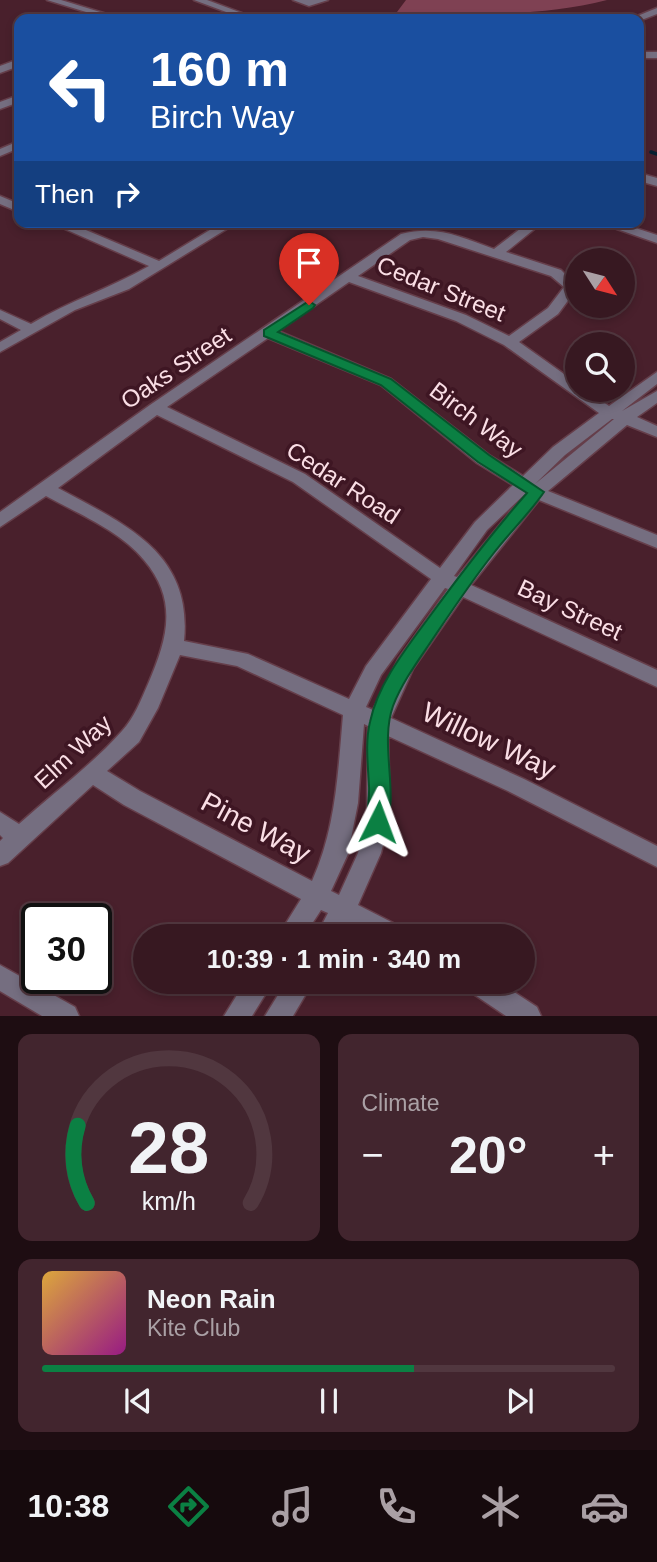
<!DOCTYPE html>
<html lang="en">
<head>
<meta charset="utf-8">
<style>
  body { margin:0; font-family:Arial,sans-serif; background:#42252e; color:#f1f3f6; height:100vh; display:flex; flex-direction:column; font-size:26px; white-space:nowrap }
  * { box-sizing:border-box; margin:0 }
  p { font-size:23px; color:#aaa0a5 }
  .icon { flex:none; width:38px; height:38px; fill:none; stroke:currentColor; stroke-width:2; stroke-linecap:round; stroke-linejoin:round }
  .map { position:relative; height:1016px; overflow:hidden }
  .sheet { display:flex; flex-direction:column; gap:18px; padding:18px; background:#1e0d12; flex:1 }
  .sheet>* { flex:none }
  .top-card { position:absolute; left:14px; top:14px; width:630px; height:214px; border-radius:14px; box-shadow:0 4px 10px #0003,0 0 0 2px #51373f; background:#1a4fa0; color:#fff; overflow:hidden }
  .needle { width:46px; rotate:126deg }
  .controls { position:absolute; left:565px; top:248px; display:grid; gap:14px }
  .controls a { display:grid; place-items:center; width:70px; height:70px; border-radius:50%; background:#371821; box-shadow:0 4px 10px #0003,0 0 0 2px #51373f; font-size:35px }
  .speed { position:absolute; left:21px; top:903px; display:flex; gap:14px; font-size:35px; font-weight:700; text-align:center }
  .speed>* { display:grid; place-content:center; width:91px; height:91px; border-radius:50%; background:#371821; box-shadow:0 4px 10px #0003,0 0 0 2px #51373f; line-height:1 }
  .speed .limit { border:4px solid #111; border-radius:10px; background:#fff; color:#111 }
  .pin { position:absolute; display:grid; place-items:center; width:60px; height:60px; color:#fff; margin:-72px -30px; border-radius:50% 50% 50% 0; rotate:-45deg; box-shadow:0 0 7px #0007 }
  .pin .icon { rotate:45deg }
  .me { position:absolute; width:77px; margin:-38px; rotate:3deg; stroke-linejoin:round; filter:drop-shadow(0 0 5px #0008) }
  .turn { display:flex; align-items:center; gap:24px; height:147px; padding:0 21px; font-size:32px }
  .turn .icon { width:91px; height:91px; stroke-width:2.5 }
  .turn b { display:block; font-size:49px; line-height:60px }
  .then { display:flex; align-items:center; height:66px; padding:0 21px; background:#0003; gap:14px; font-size:26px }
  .big { font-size:52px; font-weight:600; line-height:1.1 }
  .sheet .widget { flex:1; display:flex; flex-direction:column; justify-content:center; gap:10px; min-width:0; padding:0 24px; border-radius:14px; background:#42252e }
  .sheet .dial { align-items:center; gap:0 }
  .dial svg { height:182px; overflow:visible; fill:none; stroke:#51373f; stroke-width:7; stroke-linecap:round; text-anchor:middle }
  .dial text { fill:#f1f3f6; stroke:none }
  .song { display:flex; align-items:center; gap:21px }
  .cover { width:84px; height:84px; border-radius:10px; background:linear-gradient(135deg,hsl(40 70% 55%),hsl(310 70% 35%)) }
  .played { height:7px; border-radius:4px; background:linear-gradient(90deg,#0b8043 65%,#51373f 65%) }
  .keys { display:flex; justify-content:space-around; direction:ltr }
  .heat { display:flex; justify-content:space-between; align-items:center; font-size:38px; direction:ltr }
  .sheet .tiles { flex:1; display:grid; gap:18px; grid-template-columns:1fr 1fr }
  .widget:last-child { grid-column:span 2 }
  .trip { position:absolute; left:133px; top:924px; width:402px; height:70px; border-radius:35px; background:#371821; box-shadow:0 4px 10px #0003,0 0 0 2px #51373f; font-weight:600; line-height:70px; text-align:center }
  .dock { display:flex; height:112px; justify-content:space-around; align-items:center; background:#160a0d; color:#aaa0a5 }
  .dock .icon { width:49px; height:49px }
  .dock .on { color:#0b8043 }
  .dock b { font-size:32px; color:#f1f3f6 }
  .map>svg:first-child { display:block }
  .green { fill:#7f4153 }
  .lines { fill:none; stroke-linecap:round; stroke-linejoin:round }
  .stream { stroke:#072031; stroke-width:3.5 }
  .minor-casing { stroke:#653e4a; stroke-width:3 }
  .minor { fill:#756e80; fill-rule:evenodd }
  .route { fill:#0b8043; stroke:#07532c; stroke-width:2 }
  .labels { text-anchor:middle; stroke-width:7; stroke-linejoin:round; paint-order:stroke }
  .street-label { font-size:24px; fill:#fadee5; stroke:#3e1623 }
  .near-street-label { font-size:28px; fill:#fadee5; stroke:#3e1623 }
</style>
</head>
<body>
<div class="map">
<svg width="657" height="1016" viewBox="0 0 657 1016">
  <rect width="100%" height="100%" fill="#49202c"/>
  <path class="green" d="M406 0H607C566 11 526 12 484 16 455 18 422 24 394 16Z"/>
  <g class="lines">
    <path class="stream" d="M651 152 657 154"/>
    <g class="minor-casing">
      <g id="minor">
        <path d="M47 0H61L123 19H109Z"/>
        <path d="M194 0H207L258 19H245Z"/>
        <path d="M293 0H328L309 6Z"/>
        <path d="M657 8V14L639 21 630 19Z"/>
        <rect x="639" y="52" width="18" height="6"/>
        <path d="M19 59V66L0 73V66Z"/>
        <path d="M19 95V102L0 109V102Z"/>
        <path d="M19 141V148L0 156V149Z"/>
        <path d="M639 173 657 178V186L639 181Z"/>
        <path d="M0 196 19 204V212L0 204Z"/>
        <path d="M49 222H67L159 261 223 222H238L129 289 75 310 0 352V342L21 330 0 319V310L31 324C69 301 111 288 149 266Z"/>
        <path d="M529 222H543L506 252 561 270 578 287 558 314 519 342 578 384V390H586L609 406 657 372V384L622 411 657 391V403L637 417 657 426V437L627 425 548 491 657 535V548L539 500 471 585 657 670V687L463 597 413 669 391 718 524 779 657 846V867L508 791 388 736 390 817 381 853 358 905 403 928 406 936H371L348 924 341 936H316L328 913 321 910 304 936H278L301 899 124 805 93 785 8 863 0 866V841L3 838 0 835V812L19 824C53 793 92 765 122 731 134 718 141 700 148 684 167 640 179 601 144 560 120 531 79 514 46 496L0 527V512L150 405 401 234C438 225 460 237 494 249ZM423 237 438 239 551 276 564 287 548 308 509 336 466 315 358 276 410 240ZM349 282 456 321 504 345 599 413 553 447 523 476 489 455 391 379 278 331ZM268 338 381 385 477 463 513 485 475 522 440 568 305 474 167 407ZM157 415 293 482 431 579 366 666 349 699 248 654 184 641C193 552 124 524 58 488ZM612 419H614L535 484 565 455ZM526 493 457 577 454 576 487 530ZM445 588 448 589 399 658 373 710 366 707 381 675ZM180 655 237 666 343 715C338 772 336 828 312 881L140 791 107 771 139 742 158 708ZM364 724 368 726 367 817 358 853 339 895 331 891 348 854 358 803Z"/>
        <path d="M597 222H617L657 235V243Z"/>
        <path d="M0 965 75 1007 79 1016H42L0 991Z"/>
        <path d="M245 982H273L252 1016H224Z"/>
        <path d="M286 982H313L293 1016H265Z"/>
        <path d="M465 982H499L537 1007 541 1016H506L469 991Z"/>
      </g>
    </g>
    <use href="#minor" class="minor"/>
  </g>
  <path class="route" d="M309 301 315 305 313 308 278 332 391 379 489 455 544 492C529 514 509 533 493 554 470 583 449 615 428 646 415 665 401 685 393 706 379 745 400 796 385 828L378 830 370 828C365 816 370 799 369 786 368 765 365 742 370 722 378 684 405 650 427 620 459 576 491 534 527 493L478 462 381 385 264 336V330Z"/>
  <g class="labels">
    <g class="street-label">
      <text transform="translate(441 289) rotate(22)" y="8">Cedar Street</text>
      <text transform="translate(176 368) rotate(-34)" y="8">Oaks Street</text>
      <text transform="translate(476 420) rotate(37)" y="8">Birch Way</text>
      <text transform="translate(343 483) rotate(33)" y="8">Cedar Road</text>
      <text transform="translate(570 610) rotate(25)" y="8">Bay Street</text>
      <text transform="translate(73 752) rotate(-43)" y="8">Elm Way</text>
    </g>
    <g class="near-street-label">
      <text transform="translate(489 740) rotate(25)" y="10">Willow Way</text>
      <text transform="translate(256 827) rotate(28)" y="10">Pine Way</text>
    </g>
  </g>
</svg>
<div class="controls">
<a><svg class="needle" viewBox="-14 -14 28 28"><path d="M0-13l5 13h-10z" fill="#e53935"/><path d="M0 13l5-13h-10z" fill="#aaa0a5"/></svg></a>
<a><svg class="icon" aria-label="search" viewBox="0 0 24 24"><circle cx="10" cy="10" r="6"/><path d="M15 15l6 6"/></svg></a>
</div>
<div class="speed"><div class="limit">30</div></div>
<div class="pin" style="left:309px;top:305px;background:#d93025"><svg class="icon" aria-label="arrive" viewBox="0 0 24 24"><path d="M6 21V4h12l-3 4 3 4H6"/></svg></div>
<svg class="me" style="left:378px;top:822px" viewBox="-20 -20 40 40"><path d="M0-17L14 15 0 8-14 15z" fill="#0b8043" stroke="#fff" stroke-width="4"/></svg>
<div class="trip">10:39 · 1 min · 340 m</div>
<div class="top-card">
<div class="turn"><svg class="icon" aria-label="left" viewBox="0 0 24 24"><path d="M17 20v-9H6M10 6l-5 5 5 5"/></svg><div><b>160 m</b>Birch Way</div></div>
<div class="then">Then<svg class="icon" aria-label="right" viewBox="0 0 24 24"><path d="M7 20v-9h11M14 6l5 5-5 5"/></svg></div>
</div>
</div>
<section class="sheet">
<div class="tiles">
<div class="widget dial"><svg viewBox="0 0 100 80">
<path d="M14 69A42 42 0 1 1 86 69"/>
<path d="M14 69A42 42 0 0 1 10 35" stroke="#0b8043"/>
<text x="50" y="56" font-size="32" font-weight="700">28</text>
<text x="50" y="72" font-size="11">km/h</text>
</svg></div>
<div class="widget"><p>Climate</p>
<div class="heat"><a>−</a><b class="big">20°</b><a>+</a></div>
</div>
<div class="widget">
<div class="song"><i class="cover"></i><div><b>Neon Rain</b><p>Kite Club</p></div></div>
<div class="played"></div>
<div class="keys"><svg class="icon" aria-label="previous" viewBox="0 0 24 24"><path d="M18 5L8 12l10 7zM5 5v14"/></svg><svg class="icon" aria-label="pause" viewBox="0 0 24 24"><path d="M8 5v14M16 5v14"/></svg><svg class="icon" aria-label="next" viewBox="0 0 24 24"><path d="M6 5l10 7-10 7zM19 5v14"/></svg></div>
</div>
</div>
</section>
<nav class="dock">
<b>10:38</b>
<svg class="icon on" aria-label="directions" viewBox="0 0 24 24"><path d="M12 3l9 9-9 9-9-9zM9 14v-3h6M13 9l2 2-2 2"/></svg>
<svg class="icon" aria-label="music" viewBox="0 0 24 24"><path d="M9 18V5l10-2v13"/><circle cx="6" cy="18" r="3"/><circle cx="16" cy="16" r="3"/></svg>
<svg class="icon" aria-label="phone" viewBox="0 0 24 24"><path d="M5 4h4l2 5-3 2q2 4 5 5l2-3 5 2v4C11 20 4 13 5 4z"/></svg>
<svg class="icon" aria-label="climate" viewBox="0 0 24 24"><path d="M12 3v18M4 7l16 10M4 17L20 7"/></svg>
<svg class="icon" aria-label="car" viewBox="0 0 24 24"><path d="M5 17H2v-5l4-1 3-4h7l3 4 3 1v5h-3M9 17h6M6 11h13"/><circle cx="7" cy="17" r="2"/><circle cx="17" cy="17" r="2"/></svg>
</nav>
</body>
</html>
